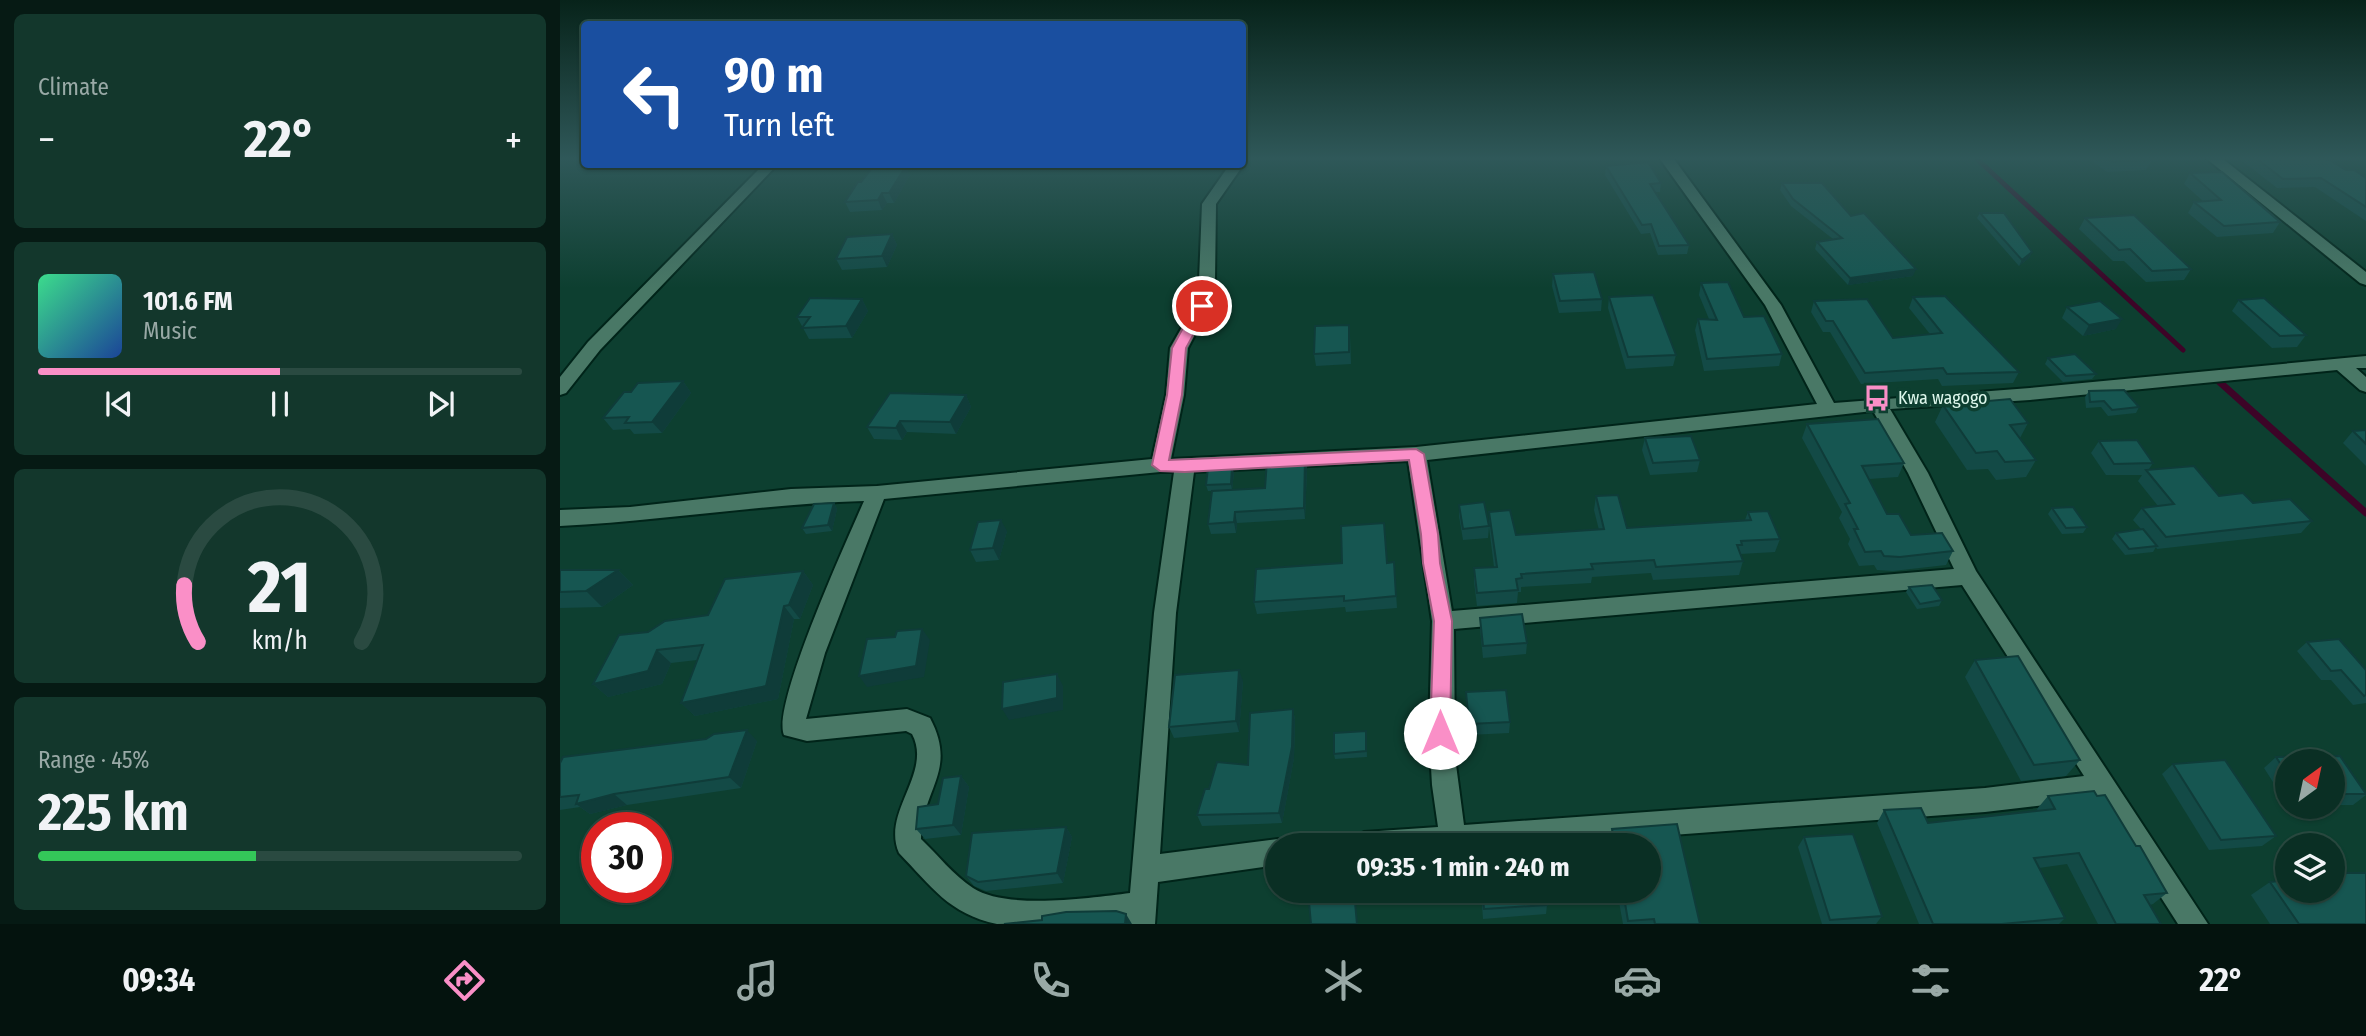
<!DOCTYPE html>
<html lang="en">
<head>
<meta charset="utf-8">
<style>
  body { margin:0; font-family:"Fira Sans Condensed",sans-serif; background:#13372c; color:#f1f3f6; height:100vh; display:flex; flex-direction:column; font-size:26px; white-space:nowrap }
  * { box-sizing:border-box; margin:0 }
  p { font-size:23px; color:#99a9a6 }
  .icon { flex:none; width:38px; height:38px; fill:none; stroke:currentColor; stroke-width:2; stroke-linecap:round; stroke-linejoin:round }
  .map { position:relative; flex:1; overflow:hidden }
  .drawer { display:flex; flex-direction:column; gap:14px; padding:14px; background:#061a14; width:560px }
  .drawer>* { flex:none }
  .hud { position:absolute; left:21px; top:21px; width:665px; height:147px; border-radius:7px; box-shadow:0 2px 5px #0004,0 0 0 2px #2a4a41; background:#1a4fa0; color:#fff; overflow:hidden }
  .needle { width:46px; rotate:33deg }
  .controls { position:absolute; left:1715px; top:749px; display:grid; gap:14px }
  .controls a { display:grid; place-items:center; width:70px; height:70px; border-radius:50%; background:#0a2f24; box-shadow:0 2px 5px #0004,0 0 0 2px #2a4a41; font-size:35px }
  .speed { position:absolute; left:21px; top:812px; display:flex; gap:14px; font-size:35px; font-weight:700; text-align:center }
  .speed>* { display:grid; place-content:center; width:91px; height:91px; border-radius:50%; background:#0a2f24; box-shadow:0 2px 5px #0004,0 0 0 2px #2a4a41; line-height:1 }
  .speed .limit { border:10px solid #d22; background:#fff; color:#111 }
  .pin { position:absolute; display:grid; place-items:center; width:60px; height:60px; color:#fff; margin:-30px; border:4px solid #fff; border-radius:50%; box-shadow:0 2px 7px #0007 }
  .me { position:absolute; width:77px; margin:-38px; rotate:0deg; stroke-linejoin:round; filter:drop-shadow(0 0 5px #0008) }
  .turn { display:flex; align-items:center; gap:24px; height:147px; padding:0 28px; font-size:32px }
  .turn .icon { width:91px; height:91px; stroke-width:2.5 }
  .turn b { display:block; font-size:49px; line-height:60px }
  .big { font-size:52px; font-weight:700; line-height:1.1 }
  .drawer .tile { flex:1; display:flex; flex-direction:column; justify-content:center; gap:10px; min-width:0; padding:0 24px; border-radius:10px; background:#13372c }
  .drawer .dial { align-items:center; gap:0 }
  .dial svg { height:182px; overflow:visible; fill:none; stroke:#2a4a41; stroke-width:7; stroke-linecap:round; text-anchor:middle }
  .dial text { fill:#f1f3f6; stroke:none }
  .song { display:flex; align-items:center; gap:21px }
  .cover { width:84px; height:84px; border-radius:10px; background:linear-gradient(135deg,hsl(150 70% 55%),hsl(220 70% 35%)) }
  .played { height:7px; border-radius:4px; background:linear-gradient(90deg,#fa8fc7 50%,#2a4a41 50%) }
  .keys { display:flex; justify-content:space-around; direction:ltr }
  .heat { display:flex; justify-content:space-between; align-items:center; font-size:38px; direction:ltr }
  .charge { height:10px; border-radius:5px; background:linear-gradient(90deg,#34c759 45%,#2a4a41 0) }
  .trip { position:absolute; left:705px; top:833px; width:396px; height:70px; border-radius:35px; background:#0a2f24; box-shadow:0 2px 5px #0004,0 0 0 2px #2a4a41; font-weight:700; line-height:70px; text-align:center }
  .dock { display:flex; height:112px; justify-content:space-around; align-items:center; background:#04130e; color:#99a9a6 }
  .dock .icon { width:49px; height:49px }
  .dock .on { color:#fa8fc7 }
  .dock b { font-size:32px; color:#f1f3f6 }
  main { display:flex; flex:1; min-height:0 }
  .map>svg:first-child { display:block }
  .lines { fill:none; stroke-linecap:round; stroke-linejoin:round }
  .stream-far1 { stroke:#3d0427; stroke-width:5 }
  .stream { stroke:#3d0427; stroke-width:7 }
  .minor-casing { stroke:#002419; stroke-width:4 }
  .minor { fill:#497866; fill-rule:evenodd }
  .wall { fill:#134a46 }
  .shaded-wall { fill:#0f3c39 }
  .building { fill:#165651; stroke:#0f3c39; stroke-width:2 }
  .route { fill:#fa8fc7; stroke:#a25d81; stroke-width:2 }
  .labels { text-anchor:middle; stroke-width:7; stroke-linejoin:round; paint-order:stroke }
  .poi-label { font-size:18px; fill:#def7ec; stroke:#0d3f30; text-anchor:start }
</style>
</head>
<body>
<main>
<section class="drawer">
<div class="tile"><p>Climate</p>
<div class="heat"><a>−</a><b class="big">22°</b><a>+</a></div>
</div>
<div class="tile">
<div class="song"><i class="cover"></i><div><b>101.6 FM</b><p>Music</p></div></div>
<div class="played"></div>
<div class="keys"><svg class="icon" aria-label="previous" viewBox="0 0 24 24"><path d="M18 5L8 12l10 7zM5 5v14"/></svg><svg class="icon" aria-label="pause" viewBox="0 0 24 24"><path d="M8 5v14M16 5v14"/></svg><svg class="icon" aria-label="next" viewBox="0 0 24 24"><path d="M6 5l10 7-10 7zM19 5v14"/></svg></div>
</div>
<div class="tile dial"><svg viewBox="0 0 100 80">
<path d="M14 69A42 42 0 1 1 86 69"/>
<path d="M14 69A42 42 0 0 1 8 44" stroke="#fa8fc7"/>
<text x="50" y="56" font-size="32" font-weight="700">21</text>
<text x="50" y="72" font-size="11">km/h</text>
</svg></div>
<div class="tile"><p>Range · 45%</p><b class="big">225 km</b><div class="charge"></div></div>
</section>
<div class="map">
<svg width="1806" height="924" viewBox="0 0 1806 924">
  <rect width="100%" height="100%" fill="#0d3f30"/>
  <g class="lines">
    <path class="stream-far1" d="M1417 159 1623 350"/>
    <path class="stream" d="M1654 377 1806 513"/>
    <g class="minor-casing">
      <g id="minor">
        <path d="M1100 159H1114L1221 305 1274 403 1470 388 1806 356V368H1796L1806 377V392L1800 390 1777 370 1470 400 1330 409 1368 473 1416 571 1648 924H1618L1538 799 1425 812 977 845H791L795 836 804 832 878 827 872 785 869 730 872 621 848 461 634 472 616 613 600 854 718 839 729 845H718V865L598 882 595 924H567V921L437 924C389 914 371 886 339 853 321 812 373 773 352 734L346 731 247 741 224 735C211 706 288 538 304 501 202 504 102 521 0 526V510L70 507 231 489 317 486 592 459 606 395 610 348 634 306 639 281 642 204 670 164H682V162L684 164 656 204 655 281 650 306 628 348 624 395 611 459 856 447 1257 404 1205 305ZM1313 411 1348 473 1394 569 892 611 867 460ZM600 472H614L594 613 570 893C530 898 447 910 413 888 393 875 378 855 361 839 362 788 398 771 370 718L347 709 246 719 265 653 324 499ZM1402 585 1524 776 1425 788 904 825 895 757 894 629Z"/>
        <path d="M1647 159H1663L1806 272V285L1800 283Z"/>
        <path d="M204 164H218L40 350 6 393 0 395V377L28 342Z"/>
      </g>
    </g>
    <use href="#minor" class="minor"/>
  </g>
  <g class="wall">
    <path d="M1529 159H1591L1592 160 1586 170 1547 172Z"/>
    <path d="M1680 159H1768L1786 170 1806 178V221L1755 187 1717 188Z"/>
    <path d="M1046 166 1101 183 1100 192H1095L1129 245 1127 254 1098 255 1090 233 1081 234 1045 175Z"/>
    <path d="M1630 173 1720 222 1713 233 1657 237 1628 213 1634 202 1643 201 1624 184Z"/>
    <path d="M350 175 334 203H327L322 210 290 212 285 202 301 182Z"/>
    <path d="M1222 183 1291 216 1353 276 1288 285 1255 249 1257 242 1273 239 1231 206 1220 190Z"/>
    <path d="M1420 213 1472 252 1469 258 1459 266 1417 218Z"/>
    <path d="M1525 218 1631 269 1624 280 1586 282 1564 261H1553L1519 229Z"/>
    <path d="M332 234 337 245 327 267 282 270 276 259Z"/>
    <path d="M993 274 1042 299 1041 311 999 313 992 286Z"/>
    <path d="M1141 283 1184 317 1222 354 1219 366 1144 371 1135 330 1138 319H1149L1139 295Z"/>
    <path d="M1049 297 1116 355 1113 366 1066 369 1048 308Z"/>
    <path d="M1353 297 1459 372 1453 383 1382 386 1378 379 1301 384 1270 332H1263L1251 312 1254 301 1333 338 1370 334 1349 308Z"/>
    <path d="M302 299 308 311 292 338 249 339 237 317Z"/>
    <path d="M1679 300 1746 335 1737 347 1712 348 1672 311Z"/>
    <path d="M1507 307 1556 329 1523 336 1502 318Z"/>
    <path d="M790 336 791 364 756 366 754 354Z"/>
    <path d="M1488 358 1536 374 1532 379 1503 382 1485 364Z"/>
    <path d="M123 381 131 393 102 433 74 434 70 429 53 430 43 418 71 392Z"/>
    <path d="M1529 391 1579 407 1576 413 1548 416 1541 407 1526 408 1525 397Z"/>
    <path d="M406 395 411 407 396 434 347 432 342 440 314 439 307 427Z"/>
    <path d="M1383 405 1468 423 1460 438 1476 460 1466 477 1436 480 1428 469 1407 470 1375 422Z"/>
    <path d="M1247 424 1344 463 1338 477 1309 479 1327 514 1351 535 1393 551 1386 565 1333 571 1317 570 1314 565 1299 566 1288 544 1290 539 1279 518 1282 512 1242 438Z"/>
    <path d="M1806 430V466L1783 443 1793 431Z"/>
    <path d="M1085 438 1140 460 1137 472 1090 475 1082 450Z"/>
    <path d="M1539 441 1593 463 1589 469 1659 496 1693 503 1752 521 1741 533 1597 549 1596 547 1593 552 1565 555 1552 539 1556 533 1581 529 1573 520 1582 508 1598 506 1578 481 1582 475H1546L1531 453Z"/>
    <path d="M745 458 747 469 745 519 677 523 676 533 651 534 648 524 705 488Z"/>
    <path d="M674 473 672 490 648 491 646 485Z"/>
    <path d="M1036 496 1067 528 1185 520 1188 512 1220 539 1215 552 1180 554 1183 561 1179 575 1093 580 1091 573 1032 577 1031 583 961 587V592H958L957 603 917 606 914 582V568L934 567 929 527 928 538 903 540 899 516V505L929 525V512L956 535 1039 530 1034 510Z"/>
    <path d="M274 503 277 509 272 531 246 534 242 528Z"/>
    <path d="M1492 508 1527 527 1523 533 1502 534 1488 514Z"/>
    <path d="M447 531 439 560 416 562 410 550Z"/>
    <path d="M834 562 837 608 786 612 785 607 697 614 694 602 827 563Z"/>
    <path d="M0 570H58L73 585 42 607 0 608Z"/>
    <path d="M243 571 253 585 240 619H234L218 699 135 716 121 703 137 660 111 663 102 684 48 697 33 684 88 632 148 615Z"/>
    <path d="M1349 587 1382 600 1379 606 1357 609 1346 592Z"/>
    <path d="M920 618 967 643 966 654 923 658 920 629Z"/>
    <path d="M1747 642 1806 670V703L1793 705 1771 680H1761L1737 651Z"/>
    <path d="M1415 660 1520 760 1506 776 1461 781 1405 677Z"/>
    <path d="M683 681 679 732 614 738 609 727Z"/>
    <path d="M906 692 950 722 949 733 909 735Z"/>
    <path d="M733 709 735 720 734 758 722 823 642 826 637 815 688 765Z"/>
    <path d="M806 731 807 757 775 759 774 754Z"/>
    <path d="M197 741 181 788 67 805 30 814 20 807 0 810V763Z"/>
    <path d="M1780 756 1806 793V795L1793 805H1773V761H1727V793H1720L1704 768 1716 757Z"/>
    <path d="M1613 764 1716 836 1702 846 1649 850 1602 774Z"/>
    <path d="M401 776 409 787 401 835 365 839 356 829Z"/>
    <path d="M1488 796H1537L1576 846 1607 893 1593 904 1590 905 1601 924H1538L1507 864 1479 868 1505 918 1499 924H1359L1317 823 1324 810 1368 823 1478 811 1477 809Z"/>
    <path d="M1117 824 1140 924H1063L1057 891H1088V845H1049L1048 842 1052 829Z"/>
    <path d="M506 827 512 837 503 883 426 891 414 886 406 876Z"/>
    <path d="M1244 837 1322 916 1316 924H1262L1238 847Z"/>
    <path d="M1710 882 1806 924H1710L1691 895Z"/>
    <path d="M921 891H986L987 905 986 914 923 919Z"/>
  </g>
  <g class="shaded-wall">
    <path d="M346 166 350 175 334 203 329 193Z"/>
    <path d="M322 193 327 203 322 210 318 200Z"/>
    <path d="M332 234 337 245 327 267 322 256Z"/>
    <path d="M1472 252 1469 258 1459 266 1462 260Z"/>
    <path d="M1356 269 1353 276 1288 285 1290 278Z"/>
    <path d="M302 299 308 311 292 338 286 326Z"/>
    <path d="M1562 319 1556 329 1523 336 1529 325Z"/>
    <path d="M123 381 131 393 102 433 92 422Z"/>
    <path d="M406 395 411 407 396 434 390 422Z"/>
    <path d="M340 421 347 432 342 440 336 428Z"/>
    <path d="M745 458 747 469 745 519 744 508Z"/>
    <path d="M672 467 674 473 672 490 671 484Z"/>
    <path d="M274 503 277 509 272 531 268 525Z"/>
    <path d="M675 512 677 523 676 533 674 522Z"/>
    <path d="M441 520 447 531 439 560 433 548Z"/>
    <path d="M58 570 73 585 42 607 26 591Z"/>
    <path d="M243 571 253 585 240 619 229 605Z"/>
    <path d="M224 606 234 619 218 699 135 716 121 703Z"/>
    <path d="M362 629 370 640 364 677 307 687 299 676Z"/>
    <path d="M97 650 111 663 102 684 48 697 33 684Z"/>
    <path d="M679 670 683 681 679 732 676 721Z"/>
    <path d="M497 674 503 686V710L449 720 442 709Z"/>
    <path d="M733 709 735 720 734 758 722 823 719 813Z"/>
    <path d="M187 730 197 741 181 788 169 777Z"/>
    <path d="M401 776 409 787 401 835 393 825Z"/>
    <path d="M54 794 67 805 30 814 16 804Z"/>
    <path d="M506 827 512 837 503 883 497 873Z"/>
    <path d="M566 914 572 924H565Z"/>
  </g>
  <g class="building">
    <path d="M1549 159H1591L1592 160 1552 162Z"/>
    <path d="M1697 159H1768L1786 170H1794L1806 178V207L1761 178 1723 179Z"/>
    <path d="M1088 162 1101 183 1090 184 1129 245 1099 246 1091 224 1082 225 1046 166Z"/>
    <path d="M346 166 329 193H322L318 200 285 202 298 182H301L313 167Z"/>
    <path d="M1662 172 1720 222 1664 226 1634 202 1661 200 1630 173Z"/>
    <path d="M1222 183H1262L1291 216 1304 213 1356 269 1290 278 1257 242 1282 238 1233 199Z"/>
    <path d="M1420 213H1444L1472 252 1462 260Z"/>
    <path d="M1574 215 1631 269 1592 271 1570 249 1559 250 1525 218Z"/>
    <path d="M332 234 322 256 276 259 287 237Z"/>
    <path d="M1034 272 1042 299 1000 301 993 274Z"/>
    <path d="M1168 282 1184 317 1204 316 1222 354 1147 359 1138 319 1157 320 1141 283Z"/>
    <path d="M1093 295 1116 355 1068 357 1049 297Z"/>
    <path d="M1385 296 1459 372 1387 374 1383 368 1305 373 1273 321H1266L1254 301 1307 299 1333 338 1382 333 1353 297Z"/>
    <path d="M250 298 302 299 286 326 242 328 250 317H237Z"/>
    <path d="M1704 298 1746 335 1720 336 1679 300Z"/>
    <path d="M1540 301 1562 319 1529 325 1507 307Z"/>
    <path d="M789 325V352L754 354 755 326Z"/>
    <path d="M1515 354 1536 374 1506 376 1488 358Z"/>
    <path d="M123 381 92 422 65 423 69 417 43 418 64 392H71L78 383Z"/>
    <path d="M1564 390 1579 407 1552 410 1544 401 1530 402 1529 391Z"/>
    <path d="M330 393 406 395 390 422 340 421 336 428 307 427Z"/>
    <path d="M1450 399 1468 423 1450 425 1476 460 1445 462 1437 451 1416 453 1383 405Z"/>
    <path d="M1318 419 1344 463 1302 466 1327 514H1339L1351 535 1382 533 1393 551 1340 557 1324 556 1321 551 1305 552 1294 529H1298L1285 504 1290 503 1247 424Z"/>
    <path d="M1806 430V444L1793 431Z"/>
    <path d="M1131 436 1140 460 1093 463 1085 438Z"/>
    <path d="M1577 440 1593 463 1554 464 1539 441Z"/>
    <path d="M745 458 744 508 675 512 674 522 648 524 652 491 705 488 707 460Z"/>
    <path d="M1634 466 1659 496 1683 493 1693 503 1730 499 1752 521 1606 537 1582 508 1614 504 1586 470Z"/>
    <path d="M672 467 671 484 646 485 648 468Z"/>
    <path d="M1058 495 1067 528 1191 520 1188 512 1208 511 1220 539 1181 541 1182 545H1177L1183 561 1096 567 1094 560 1031 564 1033 569 961 574 962 578 956 579 958 590 917 593 914 568 937 567 929 512 950 510 956 535 1044 529 1036 496Z"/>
    <path d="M924 502 929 526 903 529 899 505Z"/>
    <path d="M274 503 268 525 242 528 254 504Z"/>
    <path d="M1513 507 1527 527 1506 528 1492 508Z"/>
    <path d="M441 520 433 548 410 550 418 522Z"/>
    <path d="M824 523 827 563 834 562 836 596 784 601V596L694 602 696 569 782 563 781 526Z"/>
    <path d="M1583 529 1597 546 1569 549 1556 533Z"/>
    <path d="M0 570H58L26 591 0 592Z"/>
    <path d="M243 571 229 605 224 606 206 686 121 703 143 645 97 650 88 671 33 684 59 635 88 632 105 621 148 615 165 579Z"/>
    <path d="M1372 585 1382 600 1360 604 1349 587Z"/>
    <path d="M962 614 967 643 923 646 920 618Z"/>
    <path d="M362 629 356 666 299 676 307 639 335 637 337 631Z"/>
    <path d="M1779 639 1806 670V695L1804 696 1781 670 1771 671 1747 642Z"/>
    <path d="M1458 656 1520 760 1474 765 1415 660Z"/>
    <path d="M679 670 676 721 609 727 615 675Z"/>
    <path d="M497 674V698L442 709 443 682Z"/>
    <path d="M946 690 950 722 909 724 906 692Z"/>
    <path d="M733 709 732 747 719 813 637 815 645 789H649L657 762 688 765 690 713Z"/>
    <path d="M187 730 169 777 54 794 16 804 19 795 0 797V763L3 757 146 739 154 734Z"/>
    <path d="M806 731V751L774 754V733Z"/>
    <path d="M1780 756 1806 794H1780L1773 784V761H1727V774L1716 757Z"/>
    <path d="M1665 760 1716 836 1661 840 1613 764Z"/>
    <path d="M401 776 393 825 356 829 358 807 378 804 383 778Z"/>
    <path d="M1534 791 1537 796 1545 795 1576 846H1580L1607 893 1584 895 1601 924H1556L1519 853 1474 858 1505 918 1442 924H1373L1324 810 1361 808 1368 823 1495 809 1488 796Z"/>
    <path d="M1117 824 1140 924H1095L1094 919 1068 921 1063 891H1088V845H1055L1052 829Z"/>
    <path d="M506 827 497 873 418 882 406 876 412 833Z"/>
    <path d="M1293 834 1322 916 1270 920 1244 837Z"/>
    <path d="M1787 873H1806V924H1739L1710 882 1727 880V891H1773V875Z"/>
    <path d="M748 891H794L797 924H751Z"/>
    <path d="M922 891H986L987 905 924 909Z"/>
    <path d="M556 911 566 914 565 924H444L482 920V916L506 912Z"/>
  </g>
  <linearGradient id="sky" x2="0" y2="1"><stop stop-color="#07231a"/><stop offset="0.55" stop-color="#2f5859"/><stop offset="1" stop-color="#2f5859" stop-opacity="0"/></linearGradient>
  <rect width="1806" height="288" fill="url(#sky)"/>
  <path class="route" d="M642 302 649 306 626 348 622 395 609 460 856 449 864 454 878 534 880 563 892 621 890 733 887 739 880 742 873 739 870 733 874 621 863 563 861 534 849 460 625 472 600 471 592 465 607 395 612 348 635 306Z"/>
  <defs>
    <g id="bus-bare" transform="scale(2.1)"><path d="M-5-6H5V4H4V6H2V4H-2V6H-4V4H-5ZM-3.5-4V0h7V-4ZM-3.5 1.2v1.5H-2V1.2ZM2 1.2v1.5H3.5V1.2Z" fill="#fa8fc7" stroke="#0d3f30" stroke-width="2.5" paint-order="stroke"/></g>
  </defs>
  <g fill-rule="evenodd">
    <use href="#bus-bare" x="1317" y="398"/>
  </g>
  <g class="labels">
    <g class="poi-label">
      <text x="1338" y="404">Kwa wagogo</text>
    </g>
  </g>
</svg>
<div class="controls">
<a><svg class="needle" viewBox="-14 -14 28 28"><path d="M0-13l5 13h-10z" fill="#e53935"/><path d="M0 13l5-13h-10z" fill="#99a9a6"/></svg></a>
<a><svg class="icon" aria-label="layers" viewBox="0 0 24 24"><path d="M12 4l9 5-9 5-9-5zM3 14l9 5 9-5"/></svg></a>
</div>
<div class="speed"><div class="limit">30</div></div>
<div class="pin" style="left:642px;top:306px;background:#d93025"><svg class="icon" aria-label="arrive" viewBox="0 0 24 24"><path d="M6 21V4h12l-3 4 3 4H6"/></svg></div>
<svg class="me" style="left:880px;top:733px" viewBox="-20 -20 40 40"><circle r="19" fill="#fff"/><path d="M0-13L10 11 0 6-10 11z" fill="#fa8fc7"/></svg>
<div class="trip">09:35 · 1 min · 240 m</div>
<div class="hud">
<div class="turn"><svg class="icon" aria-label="left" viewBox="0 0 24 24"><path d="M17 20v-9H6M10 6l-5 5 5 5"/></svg><div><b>90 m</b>Turn left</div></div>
</div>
</div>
</main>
<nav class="dock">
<b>09:34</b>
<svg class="icon on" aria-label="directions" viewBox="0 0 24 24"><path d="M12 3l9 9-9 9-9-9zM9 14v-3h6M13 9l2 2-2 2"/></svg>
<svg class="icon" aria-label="music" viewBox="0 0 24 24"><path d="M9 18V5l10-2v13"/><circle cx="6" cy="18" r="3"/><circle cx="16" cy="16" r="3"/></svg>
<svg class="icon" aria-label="phone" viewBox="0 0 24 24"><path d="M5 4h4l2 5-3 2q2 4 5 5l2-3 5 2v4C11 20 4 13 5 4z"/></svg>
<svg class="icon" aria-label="climate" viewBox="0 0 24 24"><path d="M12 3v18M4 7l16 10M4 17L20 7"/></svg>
<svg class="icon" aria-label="car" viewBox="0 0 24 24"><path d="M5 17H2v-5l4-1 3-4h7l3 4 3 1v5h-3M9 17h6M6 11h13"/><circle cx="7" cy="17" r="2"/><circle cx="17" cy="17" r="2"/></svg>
<svg class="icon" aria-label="filters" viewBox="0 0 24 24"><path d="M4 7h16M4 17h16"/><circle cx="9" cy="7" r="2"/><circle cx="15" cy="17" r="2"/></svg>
<b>22°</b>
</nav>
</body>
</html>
